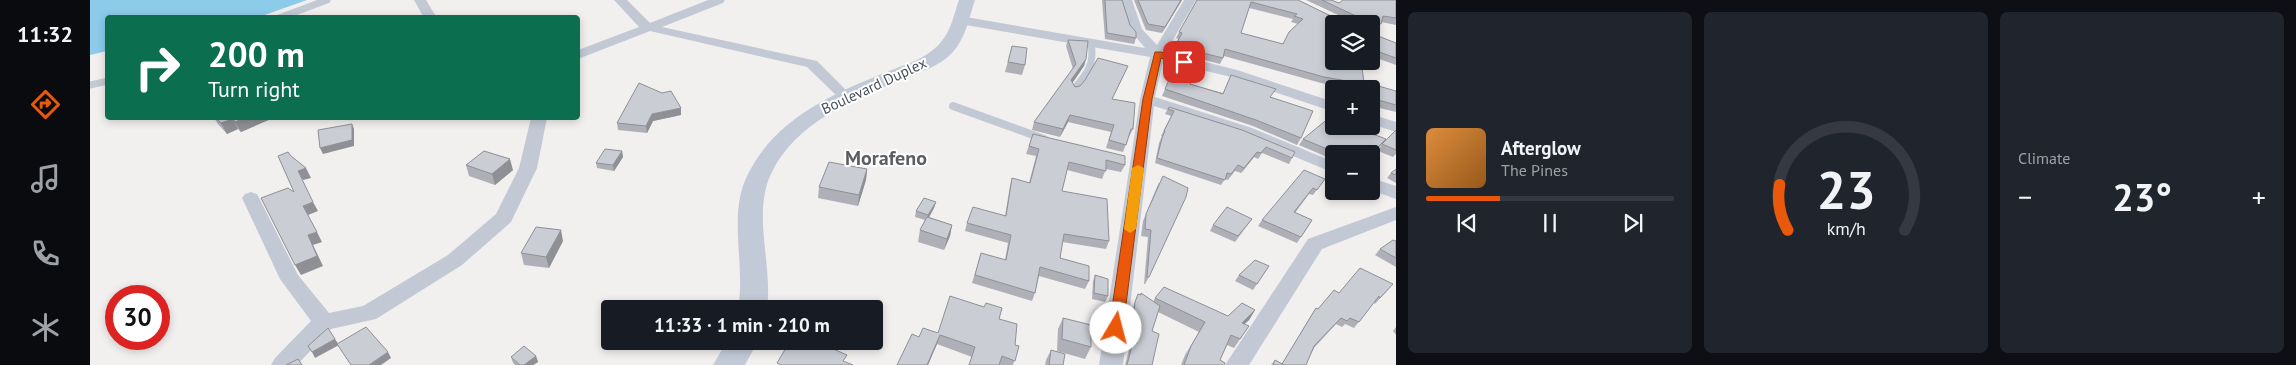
<!DOCTYPE html>
<html lang="en">
<head>
<meta charset="utf-8">
<style>
  body { margin:0; font-family:"PT Sans",sans-serif; background:#20242c; color:#f1f3f6; height:100vh; display:flex; flex-direction:column; font-size:19px; white-space:nowrap }
  * { box-sizing:border-box; margin:0 }
  p { font-size:16px; color:#9ea1a6 }
  .icon { flex:none; width:28px; height:28px; fill:none; stroke:currentColor; stroke-width:2; stroke-linecap:round; stroke-linejoin:round }
  .map { position:relative; flex:1; overflow:hidden }
  .drawer { display:flex; flex-direction:column; gap:12px; padding:12px; background:#0d0f14; width:900px }
  .drawer>* { flex:none }
  .hud { position:absolute; left:15px; top:15px; width:475px; height:105px; border-radius:5px; box-shadow:0 2px 8px #0003; background:#0b6e4f; color:#fff; overflow:hidden }
  .fabs { position:absolute; left:1235px; top:15px; display:grid; gap:10px }
  .fabs a { display:grid; place-items:center; width:55px; height:55px; border-radius:5px; background:#171b24; box-shadow:0 2px 8px #0003; font-size:25px }
  .speed { position:absolute; left:15px; top:285px; display:flex; gap:10px; font-size:25px; font-weight:700; text-align:center }
  .speed>* { display:grid; place-content:center; width:65px; height:65px; border-radius:50%; background:#171b24; box-shadow:0 2px 8px #0003; line-height:1 }
  .speed .limit { border:8px solid #d22; background:#fff; color:#111 }
  .pin { position:absolute; display:grid; place-items:center; width:42px; height:42px; color:#fff; margin:-21px; border-radius:10px; box-shadow:0 2px 8px #0006 }
  .me { position:absolute; width:55px; margin:-28px; rotate:8deg; stroke-linejoin:round; filter:drop-shadow(0 0 4px #0008) }
  .turn { display:flex; align-items:center; gap:18px; height:105px; padding:0 20px; font-size:22px }
  .turn .icon { width:65px; height:65px; stroke-width:2.5 }
  .turn b { display:block; font-size:35px; line-height:42px }
  .big { font-size:38px; font-weight:800; line-height:1.1 }
  .drawer .card { flex:1; display:flex; flex-direction:column; justify-content:center; gap:8px; min-width:0; padding:0 18px; border-radius:8px; background:#20242c }
  .drawer .dial { align-items:center; gap:0 }
  .dial svg { height:130px; overflow:visible; fill:none; stroke:#363941; stroke-width:7; stroke-linecap:round; text-anchor:middle }
  .dial text { fill:#f1f3f6; stroke:none }
  .song { display:flex; align-items:center; gap:15px }
  .cover { width:60px; height:60px; border-radius:8px; background:linear-gradient(135deg,hsl(30 70% 55%),hsl(30 70% 35%)) }
  .played { height:5px; border-radius:2px; background:linear-gradient(90deg,#ea580c 30%,#363941 30%) }
  .keys { display:flex; justify-content:space-around; direction:ltr }
  .heat { display:flex; justify-content:space-between; align-items:center; font-size:28px; direction:ltr }
  .drawer .tiles { flex:1; display:grid; gap:12px; grid-template-columns:repeat(3,1fr) }
  .trip { position:absolute; left:511px; top:300px; width:282px; height:50px; border-radius:5px; background:#171b24; box-shadow:0 2px 8px #0003; font-weight:800; line-height:50px; text-align:center }
  main { display:flex; flex:1; min-height:0 }
  .menu { display:flex; flex-direction:column; width:90px; justify-content:space-around; align-items:center; background:#090b0e; color:#9ea1a6 }
  .menu .icon { width:35px; height:35px }
  .menu .selected { color:#ea580c }
  .menu b { font-size:22px; color:#f1f3f6 }
  .map>svg:first-child { display:block }
  .water { fill:#8ccbea }
  .lines { fill:none; stroke-linecap:round; stroke-linejoin:round }
  .lane-far1 { stroke:#c3c9d4; stroke-width:7 }
  .lane { stroke:#c3c9d4; stroke-width:8 }
  .street { fill:#c3c9d4; fill-rule:evenodd }
  .secondary { fill:#c2cad8; fill-rule:evenodd }
  .wall { fill:#afb0b7; fill-rule:evenodd }
  .shaded-wall { fill:#8e9095 }
  .building { fill:#cbcdd5; stroke:#8e9095; fill-rule:evenodd }
  .route { fill:#ea580c; stroke:#983908 }
  .slow { fill:#f59e0b }
  .labels { text-anchor:middle; stroke-width:4; stroke-linejoin:round; paint-order:stroke }
  .street-label { font-size:15px; fill:#47505c; stroke:#fff }
  .district-label { font-size:20px; font-weight:bold; fill:#5c5e64; stroke:#fff }
</style>
</head>
<body>
<main>
<nav class="menu">
<b>11:32</b>
<svg class="icon selected" aria-label="directions" viewBox="0 0 24 24"><path d="M12 3l9 9-9 9-9-9zM9 14v-3h6M13 9l2 2-2 2"/></svg>
<svg class="icon" aria-label="music" viewBox="0 0 24 24"><path d="M9 18V5l10-2v13"/><circle cx="6" cy="18" r="3"/><circle cx="16" cy="16" r="3"/></svg>
<svg class="icon" aria-label="phone" viewBox="0 0 24 24"><path d="M5 4h4l2 5-3 2q2 4 5 5l2-3 5 2v4C11 20 4 13 5 4z"/></svg>
<svg class="icon" aria-label="climate" viewBox="0 0 24 24"><path d="M12 3v18M4 7l16 10M4 17L20 7"/></svg>
</nav>
<div class="map">
<svg width="1306" height="365" viewBox="0 0 1306 365">
  <rect width="100%" height="100%" fill="#f2efef"/>
  <path class="water" d="M0 0H217L169 17 18 18 17 51 0 55Z"/>
  <g class="lines">
    <g class="lane-far1">
      <path d="M189 18 237 0"/>
      <path d="M0 85 18 81"/>
      <path d="M984 89C997 74 1005 64 1001 43"/>
    </g>
    <path class="lane" d="M863 106 954 139"/>
    <g class="street">
      <path d="M324 0H336L347 18H334Z"/>
      <path d="M524 0H537L560 23 618 0H635L633 3 572 27 727 61 762 96 760 99H750L717 67 560 31 488 59V50L549 27Z"/>
      <path d="M1030 0H1042L1052 29 1067 45 1094 0H1106L1076 52 1147 70 1244 102V112L1137 76 1073 61 1065 97 1162 128 1244 162V173L1150 134 1064 106 1033 365H1009L1050 99 1060 57 870 24 864 20 870 16 1055 48 1040 30Z"/>
      <path d="M1281 114 1306 122V132L1281 124Z"/>
      <path d="M441 118H457L447 168 421 222 372 265 286 319 241 329 207 365H181L185 358 221 321 190 279 152 198 155 194 161 192 167 194 208 275 239 313 273 306 358 255 406 214 429 168Z"/>
      <path d="M1281 178 1306 186V199L1281 190Z"/>
      <path d="M1306 207V220L1232 249 1159 365H1135L1218 239Z"/>
    </g>
    <g class="secondary">
      <path d="M869 0H885C879 18 876 37 863 52 850 66 831 72 813 79 765 99 705 122 681 174 662 214 683 265 677 309H648C656 265 637 214 658 174 686 118 744 93 799 71 817 64 838 58 851 42 861 31 864 14 869 0Z"/>
      <path d="M637 341H668L655 365H623Z"/>
    </g>
  </g>
  <g class="wall">
    <path d="M1012 0H1032L1040 25 1046 38 1044 44 1015 39Z"/>
    <path d="M1044 0H1092L1072 33 1056 30Z"/>
    <path d="M1107 0H1208L1249 20H1259L1216 0H1241L1249 3 1306 0V25L1291 22 1287 30 1283 29V34L1306 43V65L1281 56V24H1244L1274 82 1306 91V112L1281 106V107V89H1254L1253 87 1231 83 1134 56 1130 64 1083 52 1089 39 1086 38 1089 32ZM1159 8 1203 19 1201 22 1208 24 1199 32 1193 44 1151 33Z"/>
    <path d="M978 40 996 59 994 66 982 83 985 87 1035 73 1022 99 1043 129 1039 137V136L1033 152 1016 148 1021 132 978 122 970 137 942 130 944 122 983 69 976 46Z"/>
    <path d="M922 46 935 65 932 75 915 72Z"/>
    <path d="M1086 59 1100 84 1133 93 1141 75 1181 97 1211 138 1207 145 1163 126 1072 96 1079 80 1076 79Z"/>
    <path d="M1079 107 1202 158 1199 164 1172 153 1168 159 1164 157 1151 173 1145 171 1138 180 1135 179 1131 185 1065 163 1069 143 1072 136H1071L1081 116 1075 114Z"/>
    <path d="M591 115 563 121 557 133 528 130 527 123Z"/>
    <path d="M124 118H183L151 132 148 129 137 134 128 124Z"/>
    <path d="M1244 126H1262V127L1291 145 1281 154H1244V160L1209 145 1213 139Z"/>
    <path d="M1306 130V154L1303 157 1288 151 1292 144Z"/>
    <path d="M943 134 1035 165 1031 172 1016 169 1012 179 977 170 972 191 1019 241 1016 249 972 242 970 258 999 281 995 289 949 276 945 293 942 301 882 283 891 253 915 260 918 243 875 231 877 223 915 216 920 186 922 178 939 183 946 156 936 154Z"/>
    <path d="M532 151 533 157 524 171 507 168 506 163Z"/>
    <path d="M376 165 423 170 405 185 379 176Z"/>
    <path d="M777 169 776 180 768 206 728 198 729 187Z"/>
    <path d="M1306 169V183L1297 178 1301 173Z"/>
    <path d="M1235 179 1223 195 1219 194 1205 213 1222 220 1207 243 1168 226 1172 220Z"/>
    <path d="M1069 182 1059 277 1055 284H1054L1058 237 1051 236 1053 221Z"/>
    <path d="M846 202 844 208 839 217 862 225 860 236 854 250 828 242 830 230 835 220 825 217 826 211Z"/>
    <path d="M1162 219 1145 242 1120 231 1123 225Z"/>
    <path d="M473 241 459 268 434 265 431 253Z"/>
    <path d="M1306 241V267L1285 255 1290 249Z"/>
    <path d="M1179 266 1163 290 1145 281 1149 275Z"/>
    <path d="M1005 275 1018 296 1015 302 1002 299 1003 281Z"/>
    <path d="M1303 284 1285 304 1284 302 1264 328 1255 324 1252 327 1246 324 1224 348 1216 365H1181L1185 360 1192 364 1222 314 1226 308 1228 309 1249 293Z"/>
    <path d="M1051 293 1063 302 1065 298 1138 316 1165 310 1159 320 1154 324 1159 326 1144 348 1137 345 1130 360 1134 365H1091L1095 355 1109 332 1068 312 1062 331V365H1035L1044 330 1039 328 1042 310 1048 294 1050 295Z"/>
    <path d="M973 318 1001 347 995 359 967 351 968 329Z"/>
    <path d="M909 319 925 345 929 346 923 365H879L882 357 847 344 838 365H807L829 337Z"/>
    <path d="M1306 327V335L1303 331Z"/>
    <path d="M961 350 973 365H955L956 360Z"/>
    <path d="M446 356 448 362 443 365H425L423 363 421 357Z"/>
  </g>
  <g class="shaded-wall">
    <path d="M1091 0H1092L1072 33 1075 27Z"/>
    <path d="M996 59 994 66 979 88 981 80Z"/>
    <path d="M591 108V115L563 121 557 133 556 126 562 114Z"/>
    <path d="M980 115 978 122 970 137 973 129Z"/>
    <path d="M155 118H183L151 132 145 122Z"/>
    <path d="M143 119 148 129 137 134 131 123Z"/>
    <path d="M262 124 264 129V146L233 154 230 148Z"/>
    <path d="M1296 139 1291 145 1281 155V154Z"/>
    <path d="M532 151 533 157 524 171 523 165Z"/>
    <path d="M1167 152 1164 157 1151 173 1154 168Z"/>
    <path d="M420 159 423 170 405 185 402 174Z"/>
    <path d="M216 168 221 178 213 180 208 171Z"/>
    <path d="M777 169 776 180 768 206 769 195Z"/>
    <path d="M223 202 228 211 218 215 213 206Z"/>
    <path d="M846 202 844 208 837 221 838 215Z"/>
    <path d="M862 225 860 236 854 250 857 239Z"/>
    <path d="M471 230 473 241 459 268 456 257Z"/>
    <path d="M227 232 232 242 223 245 233 266 211 275 205 265 218 235Z"/>
    <path d="M1165 310 1159 320 1146 332 1152 323Z"/>
    <path d="M850 335 847 344 838 365H837Z"/>
    <path d="M245 339 249 345 225 358 222 352Z"/>
    <path d="M298 352 301 358 291 365H279Z"/>
    <path d="M446 356 448 362 443 365H434Z"/>
  </g>
  <g class="building">
    <path d="M1015 0H1032L1040 25 1046 32V38L1017 33Z"/>
    <path d="M1048 0H1091L1075 27 1058 24Z"/>
    <path d="M1107 0H1208L1249 20 1269 19 1268 17 1232 0H1241L1249 3 1253 0H1306V18L1293 16 1291 24 1283 23V34L1306 43V58L1281 49V24H1244V61H1271L1274 82 1306 91V105L1281 98V89H1258L1257 81 1234 77 1135 49 1133 58 1085 46 1092 33 1089 32ZM1161 2 1207 14 1204 16 1213 19 1199 32 1193 44 1151 33Z"/>
    <path d="M978 40 998 41 996 59 981 80 985 87 990 86 995 80 1008 58 1038 66 1022 99 1045 103 1044 117 1043 129H1041L1036 145 1019 140 1024 125 980 115 973 129 944 122 986 64Z"/>
    <path d="M922 46 937 48 935 65 918 62Z"/>
    <path d="M1086 59 1109 64 1100 84 1133 94 1141 75 1186 89 1180 97 1223 111 1211 138 1166 120 1075 89 1082 73 1079 72Z"/>
    <path d="M549 83 572 93 581 91 591 108 562 114 556 126 527 123Z"/>
    <path d="M1079 107 1152 130 1205 152 1202 158 1176 147 1171 153 1167 152 1154 168 1148 165 1141 174 1137 173 1135 180 1067 158 1072 138 1075 131H1074L1084 111 1078 109Z"/>
    <path d="M1244 114V126H1261L1296 139 1281 154H1249L1213 139Z"/>
    <path d="M126 118H155L145 122 143 119 131 123Z"/>
    <path d="M262 124V140L230 148 228 130Z"/>
    <path d="M1306 130V150L1292 144Z"/>
    <path d="M943 134 1035 156V165L1016 160V171L979 162 972 191 1017 199 1019 241 974 234 970 258 999 266V281L950 267 945 293 885 275 891 253 916 260 921 235 877 223 883 207 916 216 922 178 940 183 949 149 939 146Z"/>
    <path d="M515 149 532 151 523 165 506 163Z"/>
    <path d="M394 151 420 159 402 174 376 165Z"/>
    <path d="M198 152 201 156 216 168 208 171 223 202 213 206 227 232 218 235 227 256 205 265 171 198 198 188 204 192 188 156Z"/>
    <path d="M739 162 777 169 769 195 729 187Z"/>
    <path d="M1306 169V175L1301 173Z"/>
    <path d="M1214 170 1235 179 1227 190 1223 188 1204 212 1222 220 1211 237 1172 220Z"/>
    <path d="M1073 176 1098 188 1096 197 1059 277H1057L1061 230 1055 229 1056 214Z"/>
    <path d="M834 198 846 202 838 215 826 211Z"/>
    <path d="M1137 207 1162 219 1148 236 1123 225Z"/>
    <path d="M837 217 862 225 857 239 830 230Z"/>
    <path d="M446 227 471 230 456 257 431 253Z"/>
    <path d="M1303 240 1306 241V258L1290 249Z"/>
    <path d="M1165 260 1179 266 1167 284 1149 275Z"/>
    <path d="M1270 268 1303 284 1290 298 1289 296 1269 322 1260 318 1257 321 1251 318 1224 346 1216 365H1195L1192 364 1226 308 1228 309 1244 290 1249 293Z"/>
    <path d="M1005 275 1018 279V296L1004 293Z"/>
    <path d="M1074 287 1138 316 1152 303 1165 310 1152 323 1159 326 1150 339 1141 335 1130 360 1135 363 1134 365H1094L1101 346 1115 322 1065 298Z"/>
    <path d="M1051 293 1070 306 1062 331 1069 334 1062 365H1037L1048 322 1043 320 1045 302 1048 294 1051 295Z"/>
    <path d="M860 296 894 307 896 303 912 308 909 319 927 324 925 345 929 346 925 361 912 356 909 365H879L885 347 850 335 837 365H807L822 334 829 337 833 328 848 333Z"/>
    <path d="M973 318 1001 325V347L972 339Z"/>
    <path d="M276 327 298 352 279 365H261L247 344Z"/>
    <path d="M238 328 245 339 222 352 218 346Z"/>
    <path d="M700 341H725L757 355 753 361 763 365H691L687 363Z"/>
    <path d="M434 346 446 356 434 365H430L421 357Z"/>
    <path d="M961 350 975 354 973 365H959Z"/>
    <path d="M208 359 212 365H196Z"/>
    <path d="M1185 360 1194 365H1183Z"/>
  </g>
  <path class="route" d="M1065 52H1071L1098 62 1094 65 1071 58 1062 99 1033 328 1031 332 1026 334 1021 332 1019 328 1053 99Z"/>
  <path class="slow" d="M1048 165 1054 168 1046 229 1040 233 1034 229 1042 168Z"/>
  <g class="labels">
    <g class="street-label">
      <text transform="translate(784 86) rotate(-25)" y="5">Boulevard Duplex</text>
    </g>
    <g class="district-label">
      <text x="796" y="165">Morafeno</text>
    </g>
  </g>
</svg>
<div class="fabs">
<a><svg class="icon" aria-label="layers" viewBox="0 0 24 24"><path d="M12 4l9 5-9 5-9-5zM3 14l9 5 9-5"/></svg></a>
<a>+</a>
<a>−</a>
</div>
<div class="speed"><div class="limit">30</div></div>
<div class="pin" style="left:1094px;top:62px;background:#d93025"><svg class="icon" aria-label="arrive" viewBox="0 0 24 24"><path d="M6 21V4h12l-3 4 3 4H6"/></svg></div>
<svg class="me" style="left:1026px;top:328px" viewBox="-20 -20 40 40"><circle r="19" fill="#fff"/><path d="M0-13L10 11 0 6-10 11z" fill="#ea580c"/></svg>
<div class="trip">11:33 · 1 min · 210 m</div>
<div class="hud">
<div class="turn"><svg class="icon" aria-label="right" viewBox="0 0 24 24"><path d="M7 20v-9h11M14 6l5 5-5 5"/></svg><div><b>200 m</b>Turn right</div></div>
</div>
</div>
<section class="drawer">
<div class="tiles">
<div class="card">
<div class="song"><i class="cover"></i><div><b>Afterglow</b><p>The Pines</p></div></div>
<div class="played"></div>
<div class="keys"><svg class="icon" aria-label="previous" viewBox="0 0 24 24"><path d="M18 5L8 12l10 7zM5 5v14"/></svg><svg class="icon" aria-label="pause" viewBox="0 0 24 24"><path d="M8 5v14M16 5v14"/></svg><svg class="icon" aria-label="next" viewBox="0 0 24 24"><path d="M6 5l10 7-10 7zM19 5v14"/></svg></div>
</div>
<div class="card dial"><svg viewBox="0 0 100 80">
<path d="M14 69A42 42 0 1 1 86 69"/>
<path d="M14 69A42 42 0 0 1 9 41" stroke="#ea580c"/>
<text x="50" y="56" font-size="32" font-weight="700">23</text>
<text x="50" y="72" font-size="11">km/h</text>
</svg></div>
<div class="card"><p>Climate</p>
<div class="heat"><a>−</a><b class="big">23°</b><a>+</a></div>
</div>
</div>
</section>
</main>
</body>
</html>
